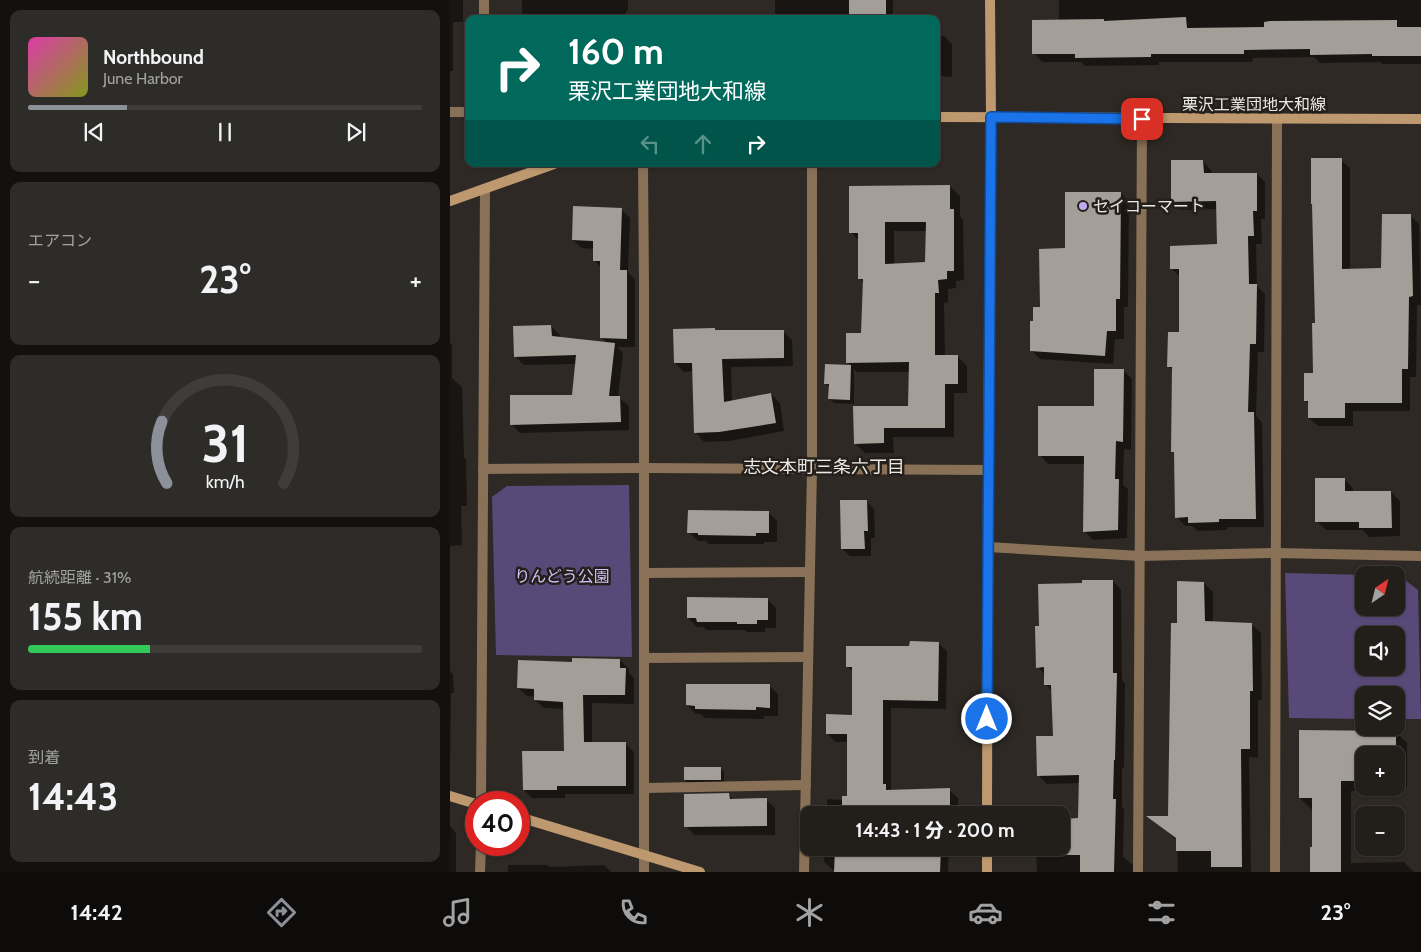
<!DOCTYPE html>
<html lang="ja">
<head>
<meta charset="utf-8">
<style>
  body { margin:0; font-family:Cabin,"Noto Sans JP",sans-serif; background:#2e2c28; color:#f1f3f6; height:100vh; display:flex; flex-direction:column; font-size:19px; white-space:nowrap }
  * { box-sizing:border-box; margin:0 }
  p { font-size:16px; color:#a2a2a3 }
  .icon { flex:none; width:28px; height:28px; fill:none; stroke:currentColor; stroke-width:2; stroke-linecap:round; stroke-linejoin:round }
  .map { position:relative; flex:1; overflow:hidden }
  .sheet { display:flex; flex-direction:column; gap:10px; padding:10px; background:#13110f; width:450px }
  .sheet>* { flex:none }
  .banner { position:absolute; left:15px; top:15px; width:475px; height:152px; border-radius:10px; box-shadow:0 1px 4px #0004,0 0 0 1px #3f3d3a; background:#00695c; color:#fff; overflow:hidden }
  .needle { width:32px; rotate:35deg }
  .tools { position:absolute; left:905px; top:566px; display:grid; gap:10px }
  .tools a { display:grid; place-items:center; width:50px; height:50px; border-radius:10px; background:#221f1b; box-shadow:0 1px 4px #0004,0 0 0 1px #3f3d3a; font-size:25px }
  .speed { position:absolute; left:15px; top:791px; display:flex; gap:10px; font-size:25px; font-weight:700; text-align:center }
  .speed>* { display:grid; place-content:center; width:65px; height:65px; border-radius:50%; background:#221f1b; box-shadow:0 1px 4px #0004,0 0 0 1px #3f3d3a; line-height:1 }
  .speed .limit { border:8px solid #d22; background:#fff; color:#111 }
  .pin { position:absolute; display:grid; place-items:center; width:42px; height:42px; color:#fff; margin:-21px; border-radius:10px; box-shadow:0 2px 8px #0006 }
  .me { position:absolute; width:55px; margin:-28px; rotate:0deg; stroke-linejoin:round; filter:drop-shadow(0 0 4px #0008) }
  .turn { display:flex; align-items:center; gap:18px; height:105px; padding:0 20px; font-size:22px }
  .turn .icon { width:65px; height:65px; stroke-width:2.5 }
  .turn b { display:block; font-size:35px; line-height:42px }
  .lanes { display:flex; align-items:center; height:48px; padding:0 20px; background:#0003; justify-content:center; gap:25px; direction:ltr }
  .lanes .off { opacity:.35 }
  .big { font-size:38px; font-weight:800; line-height:1.1 }
  .sheet .widget { flex:1; display:flex; flex-direction:column; justify-content:center; gap:8px; min-width:0; padding:0 18px; border-radius:10px; background:#2e2c28 }
  .sheet .dial { align-items:center; gap:0 }
  .dial svg { height:130px; overflow:visible; fill:none; stroke:#3f3d3a; stroke-width:7; stroke-linecap:round; text-anchor:middle }
  .dial text { fill:#f1f3f6; stroke:none }
  .song { display:flex; align-items:center; gap:15px }
  .cover { width:60px; height:60px; border-radius:8px; background:linear-gradient(135deg,hsl(320 70% 55%),hsl(70 70% 35%)) }
  .played { height:5px; border-radius:2px; background:linear-gradient(90deg,#8c9099 25%,#3f3d3a 25%) }
  .keys { display:flex; justify-content:space-around; direction:ltr }
  .heat { display:flex; justify-content:space-between; align-items:center; font-size:28px; direction:ltr }
  .charge { height:8px; border-radius:4px; background:linear-gradient(90deg,#34c759 31%,#3f3d3a 0) }
  .trip { position:absolute; left:350px; top:806px; width:270px; height:50px; border-radius:10px; background:#221f1b; box-shadow:0 1px 4px #0004,0 0 0 1px #3f3d3a; font-weight:800; line-height:50px; text-align:center }
  .menu { display:flex; height:80px; justify-content:space-around; align-items:center; background:#0e0c0b; color:#a2a2a3 }
  .menu .icon { width:35px; height:35px }
  .menu .current { color:#8c9099 }
  .menu b { font-size:22px; color:#f1f3f6 }
  main { display:flex; flex:1; min-height:0 }
  .map>svg:first-child { display:block }
  .green { fill:#594978; fill-rule:evenodd }
  .shadow { fill:#0007; fill-rule:evenodd }
  .building { fill:#a49e98; fill-rule:evenodd }
  .lines { fill:none; stroke-linecap:round; stroke-linejoin:round }
  .lane { stroke:#887157; stroke-width:10 }
  .street { stroke:#887157; stroke-width:10 }
  .secondary { stroke:#be996f; stroke-width:10 }
  .route-casing { stroke:#114b97; stroke-width:12 }
  .route { stroke:#1a73e8; stroke-width:9 }
  .poi-dot { fill:#c1a8f3; stroke:#241f1a; stroke-width:2 }
  .labels { text-anchor:middle; stroke-width:5; stroke-linejoin:round; paint-order:stroke }
  .street-label { font-size:16px; fill:#ebe8e4; stroke:#241f1a }
  .poi-label { font-size:16px; fill:#ebe8e4; stroke:#241f1a; text-anchor:start }
  .park-label { font-size:16px; fill:#d3c0fa; stroke:#241f1a }
  .neighbourhood-label { font-size:18px; fill:#ebe8e4; stroke:#241f1a }
</style>
</head>
<body>
<main>
<section class="sheet">
<div class="widget">
<div class="song"><i class="cover"></i><div><b>Northbound</b><p>June Harbor</p></div></div>
<div class="played"></div>
<div class="keys"><svg class="icon" aria-label="previous" viewBox="0 0 24 24"><path d="M18 5L8 12l10 7zM5 5v14"/></svg><svg class="icon" aria-label="pause" viewBox="0 0 24 24"><path d="M8 5v14M16 5v14"/></svg><svg class="icon" aria-label="next" viewBox="0 0 24 24"><path d="M6 5l10 7-10 7zM19 5v14"/></svg></div>
</div>
<div class="widget"><p>エアコン</p>
<div class="heat"><a>−</a><b class="big">23°</b><a>+</a></div>
</div>
<div class="widget dial"><svg viewBox="0 0 100 80">
<path d="M14 69A42 42 0 1 1 86 69"/>
<path d="M14 69A42 42 0 0 1 11 31" stroke="#8c9099"/>
<text x="50" y="56" font-size="32" font-weight="700">31</text>
<text x="50" y="72" font-size="11">km/h</text>
</svg></div>
<div class="widget"><p>航続距離 · 31%</p><b class="big">155 km</b><div class="charge"></div></div>
<div class="widget"><p>到着</p><b class="big">14:43</b></div>
</section>
<div class="map">
<svg width="971" height="872" viewBox="0 0 971 872">
  <rect width="100%" height="100%" fill="#2e2924"/>
  <g class="green">
    <path d="M179 485 182 657 46 655 42 497 57 486Z"/>
    <path d="M835 573 916 575H914V608H946V576H950L968 590 971 719H946V695H914V719L839 718ZM914 635H946V668H914Z"/>
  </g>
  <g class="shadow">
    <path d="M0 0H13V22H3V71H0Z"/>
    <path d="M72 0H178V11H176V19H72Z"/>
    <rect x="325" y="0" width="118" height="19"/>
    <path d="M609 0H971V64H932L930 62 870 63 864 57 803 58 802 62H709V65L635 66 631 62H592L584 53 609 21Z"/>
    <path d="M486 36H494L502 44V77L486 76Z"/>
    <path d="M891 160 900 168V270L932 269 961 216 969 224 971 305H967L966 377H960V411H903V426H868L859 418V404L855 400 864 374 866 324Z"/>
    <path d="M753 161 761 170 762 174H807L815 182V219H811L812 244H806L807 286 815 294 814 352H808L806 416 812 422 814 527H777V530L748 531 742 526H735L727 517 725 454 722 452 724 371 718 366 731 334 730 277 722 269 768 246V209L730 210 722 202Z"/>
    <path d="M500 186 510 196V216L513 220 514 280 506 281V288L498 289V302L494 303 495 356H507L517 366V393H504V437H443L444 453H415L405 443 459 407 460 372H407L404 369V404L384 403 379 399 380 388 376 384V365L402 366 397 362 412 334 414 283 409 278V241L401 232ZM444 231H477L476 263 444 265Z"/>
    <path d="M671 193 679 202 678 307H674V339H665L663 364 590 359 582 351 584 322 616 250Z"/>
    <path d="M171 209 180 218 178 272 185 280V347H167L173 353 168 397 179 406V430L70 433 61 424 123 396 126 364 74 365 65 356 101 326 110 335V338L157 343 152 338 151 267 144 260V249L132 248 123 240Z"/>
    <path d="M333 331 342 340 343 366 281 367 282 402 321 394 330 403 334 431 279 441 254 442 246 433 243 371 234 372 225 363Z"/>
    <path d="M0 343 2 345V378L12 387 14 457 16 460 17 506H11L12 545 0 546Z"/>
    <path d="M673 370 682 379 681 450 674 449 673 485 678 489 677 538 643 540 634 531 635 464H598L590 455 646 408Z"/>
    <path d="M894 479 903 488V492H941L950 501V536L919 537 913 530H876L867 521Z"/>
    <path d="M417 502 424 509 425 538H421V556H400L392 549Z"/>
    <path d="M318 512 327 521V542H314V544H259L256 541H248L239 532Z"/>
    <path d="M663 581 671 590 672 680 675 683 674 768H672V807L674 809 673 857 683 865V872H587L586 848H611L630 820V783L597 784 588 775 604 737 603 692 596 685 595 675 588 667 590 627 633 585Z"/>
    <path d="M754 583 763 592V622L801 624 811 633 812 700H808V758L799 757 801 872H728L727 840 699 817H719L728 624Z"/>
    <path d="M317 599 326 608V628H315V632H297L295 630H257L253 627H247L238 618Z"/>
    <path d="M488 643 497 651 496 709 441 708V790H499L508 798V815H377V799L394 800 399 797V742H386L377 733 404 716V673L397 666 461 647Z"/>
    <path d="M170 660 179 669V673L184 678V704L142 703V743H175L184 752V794H115V798H82L74 790 115 752V709L94 708 85 700V697L77 696 68 688 123 664Z"/>
    <path d="M0 671 3 674 4 693H1L0 764Z"/>
    <path d="M319 685 328 694V716H314V719L255 718 251 714H246L237 705Z"/>
    <path d="M946 732 957 743V787H946V755H914V788H938V791H901V863L954 862 964 872H861L864 848V809H861L850 798Z"/>
    <path d="M270 768 274 772V783L239 784 235 780Z"/>
    <path d="M279 795 284 800H316L325 808V835H244L236 826Z"/>
    <path d="M0 826 6 833V872H0Z"/>
    <path d="M375 848H499L498 872H385L374 862Z"/>
    <path d="M58 865H97L100 867 154 865 161 872H58Z"/>
  </g>
  <g class="building">
    <rect x="399" y="0" width="37" height="19"/>
    <path d="M736 17 737 28 814 27V22L820 21 947 20V27H971V56H922V54L860 55V49L794 50V54H701V57L625 58V54H582V20L654 19V21Z"/>
    <path d="M861 158H892V269L931 268 932 214H961L963 296 959 297 958 369H952V403H895V418H858V401H854V373H863L862 323H865L862 204H861Z"/>
    <path d="M721 160H753L754 173H807V211H803L804 236H798L799 284H807L806 344H800L798 412H804L806 519H769V522L738 523V517L725 518 724 452H721L722 367H717L718 332H729V269H720V246L767 244 766 201 721 202Z"/>
    <path d="M500 185V209H504V271H497V279L488 280 489 293H485V355H508V384H495V428H434V443L404 444 403 406H458L459 362 396 363V333H411L413 279H408V233H399V186ZM435 222H476L475 262 435 264Z"/>
    <path d="M615 192H671L670 299H666V331H657L655 356 580 351V321H583V307H590L589 249 615 248Z"/>
    <path d="M123 206 172 208 170 270H177V339L150 338V261H143V241L122 240Z"/>
    <path d="M101 325 102 336 165 343 159 396H170L171 422 60 425V395H122L126 355 64 357 63 326Z"/>
    <path d="M265 328V330H334V358L272 359 274 402 321 393 326 423 269 432 244 433 242 363H224L223 329Z"/>
    <path d="M375 364 401 365 400 400 378 399 379 384H374Z"/>
    <path d="M644 369H674L673 442 666 441 665 479H669L668 530 633 532 634 456H588V406H644Z"/>
    <path d="M865 478H895V491H941L942 528H909V522H865Z"/>
    <path d="M390 500H417L418 531H414L415 549H391Z"/>
    <path d="M238 510 319 511V533H306V536L248 535V533H237Z"/>
    <path d="M632 580H663V673H667L665 760H664L663 799H666L664 872H630V855H611V819L628 818 629 775 587 776 586 736H603L601 685H594V667L586 668 585 626H589L588 584 632 583Z"/>
    <path d="M727 581 754 582 755 621 802 623 803 691H800V749H791L792 867H761V851H726V838L696 816H718L721 623H727Z"/>
    <path d="M237 597 318 598V620H307V624H287V622H247L246 618H237Z"/>
    <path d="M460 641 489 642 488 701 433 700V784H436V790L500 788V815H392V796H397V734H376V714L402 715V667H396V646H459Z"/>
    <path d="M122 658 170 659V668H176L175 695H133L134 742H176V786H107V790H73L72 751H114L113 702 84 700V689L67 688 68 660 122 662Z"/>
    <path d="M236 684H320V708L306 707V710L245 709V706L236 705Z"/>
    <path d="M849 730 946 731V755H914V781H891V872H860V847H862V798H849Z"/>
    <rect x="234" y="767" width="37" height="13"/>
    <path d="M279 793 280 799 317 798V826L234 827V794Z"/>
    <path d="M385 848H491L490 872H384Z"/>
  </g>
  <g class="lines">
    <g class="lane">
      <path d="M194 573 360 572"/>
      <path d="M194 658 358 657"/>
      <path d="M195 788 356 785"/>
    </g>
    <g class="street">
      <path d="M34 19V0"/>
      <path d="M0 112H19"/>
      <path d="M193 164 194 286V872"/>
      <path d="M33 469 195 468 538 470"/>
      <path d="M538 547 690 556 826 553 971 556"/>
      <path d="M31 802 35 190"/>
      <path d="M30 872 31 845"/>
      <path d="M354 872 362 469V164"/>
      <path d="M688 872 692 119"/>
      <path d="M825 872 827 119"/>
    </g>
    <g class="secondary">
      <path d="M486 117 971 119"/>
      <path d="M0 201 104 164"/>
      <path d="M0 796 26 804"/>
      <path d="M537 815 538 470 541 117 540 0"/>
      <path d="M69 817 250 872"/>
      <path d="M537 872V848"/>
    </g>
  </g>
  <g class="lines">
    <g class="route-casing">
      <path id="route" d="M537 719 541 117 692 119"/>
    </g>
    <use href="#route" class="route"/>
  </g>
  <circle class="poi-dot" cx="633" cy="206" r="5"/>
  <g class="labels">
    <g class="street-label">
      <text x="804" y="110">栗沢工業団地大和線</text>
    </g>
    <g class="poi-label">
      <text x="643" y="212">セイコーマート</text>
    </g>
    <g class="park-label">
      <text x="112" y="582">りんどう公園</text>
    </g>
    <g class="neighbourhood-label">
      <text x="374" y="473">志文本町三条六丁目</text>
    </g>
  </g>
</svg>
<div class="tools">
<a><svg class="needle" viewBox="-14 -14 28 28"><path d="M0-13l5 13h-10z" fill="#e53935"/><path d="M0 13l5-13h-10z" fill="#a2a2a3"/></svg></a>
<a><svg class="icon" aria-label="sound" viewBox="0 0 24 24"><path d="M4 9h4l5-4v14l-5-4H4zM17 9q2 3 0 6"/></svg></a>
<a><svg class="icon" aria-label="layers" viewBox="0 0 24 24"><path d="M12 4l9 5-9 5-9-5zM3 14l9 5 9-5"/></svg></a>
<a>+</a>
<a>−</a>
</div>
<div class="speed"><div class="limit">40</div></div>
<div class="pin" style="left:692px;top:119px;background:#d93025"><svg class="icon" aria-label="arrive" viewBox="0 0 24 24"><path d="M6 21V4h12l-3 4 3 4H6"/></svg></div>
<svg class="me" style="left:537px;top:719px" viewBox="-20 -20 40 40"><circle r="17" fill="#1a73e8" stroke="#fff" stroke-width="3"/><path d="M0-11L8 9 0 5-8 9z" fill="#fff"/></svg>
<div class="trip">14:43 · 1 分 · 200 m</div>
<div class="banner">
<div class="turn"><svg class="icon" aria-label="right" viewBox="0 0 24 24"><path d="M7 20v-9h11M14 6l5 5-5 5"/></svg><div><b>160 m</b>栗沢工業団地大和線</div></div>
<div class="lanes"><svg class="icon off" aria-label="left" viewBox="0 0 24 24"><path d="M17 20v-9H6M10 6l-5 5 5 5"/></svg><svg class="icon off" aria-label="ahead" viewBox="0 0 24 24"><path d="M12 20V5M6 11l6-6 6 6"/></svg><svg class="icon" aria-label="right" viewBox="0 0 24 24"><path d="M7 20v-9h11M14 6l5 5-5 5"/></svg></div>
</div>
</div>
</main>
<nav class="menu">
<b>14:42</b>
<svg class="icon current" aria-label="directions" viewBox="0 0 24 24"><path d="M12 3l9 9-9 9-9-9zM9 14v-3h6M13 9l2 2-2 2"/></svg>
<svg class="icon" aria-label="music" viewBox="0 0 24 24"><path d="M9 18V5l10-2v13"/><circle cx="6" cy="18" r="3"/><circle cx="16" cy="16" r="3"/></svg>
<svg class="icon" aria-label="phone" viewBox="0 0 24 24"><path d="M5 4h4l2 5-3 2q2 4 5 5l2-3 5 2v4C11 20 4 13 5 4z"/></svg>
<svg class="icon" aria-label="climate" viewBox="0 0 24 24"><path d="M12 3v18M4 7l16 10M4 17L20 7"/></svg>
<svg class="icon" aria-label="car" viewBox="0 0 24 24"><path d="M5 17H2v-5l4-1 3-4h7l3 4 3 1v5h-3M9 17h6M6 11h13"/><circle cx="7" cy="17" r="2"/><circle cx="17" cy="17" r="2"/></svg>
<svg class="icon" aria-label="filters" viewBox="0 0 24 24"><path d="M4 7h16M4 17h16"/><circle cx="9" cy="7" r="2"/><circle cx="15" cy="17" r="2"/></svg>
<b>23°</b>
</nav>
</body>
</html>
